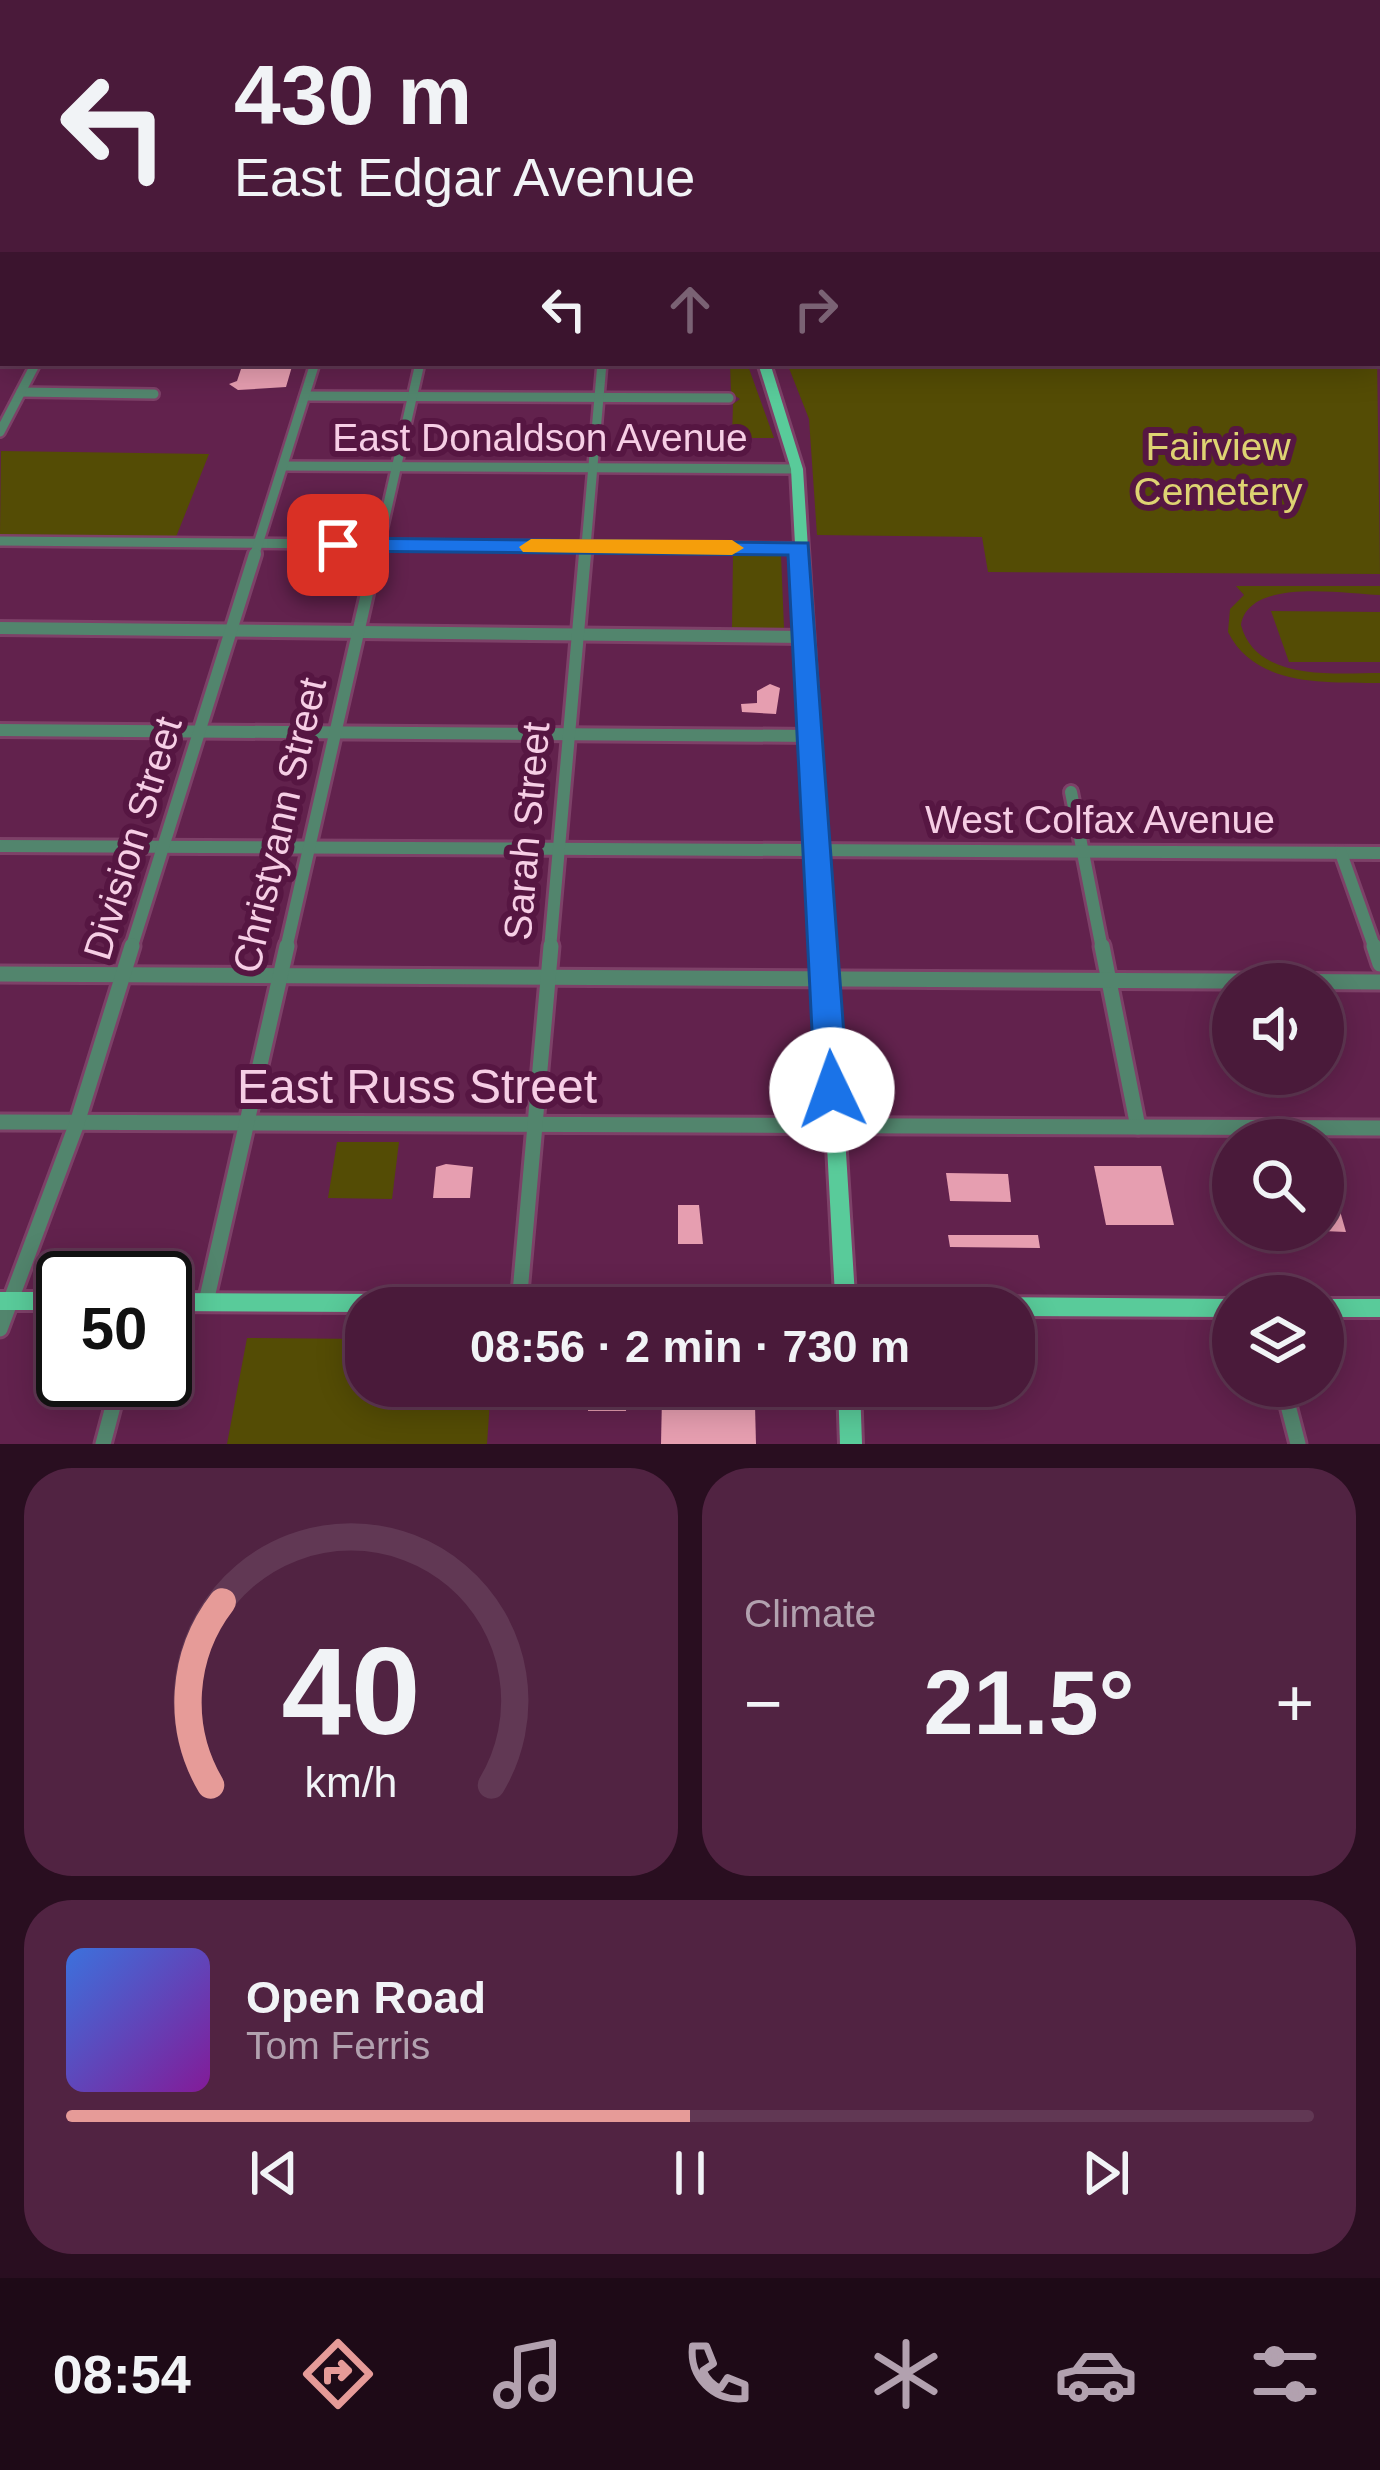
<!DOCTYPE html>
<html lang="en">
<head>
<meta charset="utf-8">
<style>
  body { margin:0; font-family:Arial,sans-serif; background:#512342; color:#f1f3f6; height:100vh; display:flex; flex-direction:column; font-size:45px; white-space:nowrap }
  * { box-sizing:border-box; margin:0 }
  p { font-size:39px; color:#b2a1af }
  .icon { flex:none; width:66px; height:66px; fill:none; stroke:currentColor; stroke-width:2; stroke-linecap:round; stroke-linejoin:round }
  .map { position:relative; height:1444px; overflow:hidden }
  .drawer { display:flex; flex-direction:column; gap:24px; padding:24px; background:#290e20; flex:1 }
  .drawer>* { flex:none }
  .top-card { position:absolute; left:0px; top:0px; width:1380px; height:366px; box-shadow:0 6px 30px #0003,0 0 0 3px #613854; background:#4a1a3a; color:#f1f3f6; overflow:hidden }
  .fabs { position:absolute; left:1212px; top:963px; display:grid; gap:24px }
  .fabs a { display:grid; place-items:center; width:132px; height:132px; border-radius:50%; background:#4a1a3a; box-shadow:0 6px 30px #0003,0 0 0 3px #613854; font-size:60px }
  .speed { position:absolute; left:36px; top:1251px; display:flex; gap:24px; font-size:60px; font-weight:700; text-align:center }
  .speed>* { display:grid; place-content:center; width:156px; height:156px; border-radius:50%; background:#4a1a3a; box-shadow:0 6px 30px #0003,0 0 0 3px #613854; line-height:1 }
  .speed .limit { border:6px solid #111; border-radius:18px; background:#fff; color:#111 }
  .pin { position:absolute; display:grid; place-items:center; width:102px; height:102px; color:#fff; margin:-51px; border-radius:24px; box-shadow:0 6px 18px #0006 }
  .me { position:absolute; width:132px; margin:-66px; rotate:357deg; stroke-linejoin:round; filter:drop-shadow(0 0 9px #0008) }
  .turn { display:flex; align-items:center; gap:42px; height:252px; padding:0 36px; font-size:54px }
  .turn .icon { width:156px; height:156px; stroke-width:2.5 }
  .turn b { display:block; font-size:84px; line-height:102px }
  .lanes { display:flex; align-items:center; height:114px; padding:0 36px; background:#0003; justify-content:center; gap:60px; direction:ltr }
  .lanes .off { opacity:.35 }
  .big { font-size:90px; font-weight:600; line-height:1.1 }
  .drawer .card { flex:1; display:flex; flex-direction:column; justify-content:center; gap:18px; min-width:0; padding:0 42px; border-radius:48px; background:#512342 }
  .drawer .dial { align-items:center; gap:0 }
  .dial svg { height:312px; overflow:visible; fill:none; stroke:#613854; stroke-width:7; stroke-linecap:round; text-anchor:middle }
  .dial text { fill:#f1f3f6; stroke:none }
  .song { display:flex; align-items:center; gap:36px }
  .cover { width:144px; height:144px; border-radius:18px; background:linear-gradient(135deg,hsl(220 70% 55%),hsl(290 70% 35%)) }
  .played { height:12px; border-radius:6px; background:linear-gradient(90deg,#e69b98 50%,#613854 50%) }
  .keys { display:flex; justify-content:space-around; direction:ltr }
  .heat { display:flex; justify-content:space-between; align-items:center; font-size:66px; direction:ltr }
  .drawer .tiles { flex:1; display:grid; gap:24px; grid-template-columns:1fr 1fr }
  .card:last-child { grid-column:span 2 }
  .trip { position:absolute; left:345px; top:1287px; width:690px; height:120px; border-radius:48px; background:#4a1a3a; box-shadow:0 6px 30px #0003,0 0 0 3px #613854; font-weight:600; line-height:120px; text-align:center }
  .tabs { display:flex; height:192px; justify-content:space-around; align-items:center; background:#1e0a17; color:#b2a1af }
  .tabs .icon { width:84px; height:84px }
  .tabs .active { color:#e69b98 }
  .tabs b { font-size:54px; color:#f1f3f6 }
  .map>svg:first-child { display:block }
  .green { fill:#544c05 }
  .building { fill:#e69eb0 }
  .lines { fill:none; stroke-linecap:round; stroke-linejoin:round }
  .minor-far3-casing { stroke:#7d4168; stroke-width:12 }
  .minor-far2-casing { stroke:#7d4168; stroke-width:14 }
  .minor-far1-casing { stroke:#7d4168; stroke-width:18 }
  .minor-casing { stroke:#7d4168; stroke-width:21 }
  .major-casing { stroke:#7d4168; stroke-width:6 }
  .minor-far3 { stroke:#52856d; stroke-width:8 }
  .minor-far2 { stroke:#52856d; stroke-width:9 }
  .minor-far1 { stroke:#52856d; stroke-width:12 }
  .minor { stroke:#52856d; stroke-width:15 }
  .major { fill:#59cb9a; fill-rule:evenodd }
  .route { fill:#1a73e8; stroke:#114b97; stroke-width:3 }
  .slow { fill:#f59e0b }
  .labels { text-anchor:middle; stroke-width:12; stroke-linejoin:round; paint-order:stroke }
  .street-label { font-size:39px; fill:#f6cee5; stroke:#561642 }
  .park-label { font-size:39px; fill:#ded372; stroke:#561642 }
  .near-street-label { font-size:48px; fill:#f6cee5; stroke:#561642 }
</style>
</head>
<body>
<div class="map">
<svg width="1380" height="1444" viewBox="0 0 1380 1444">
  <rect width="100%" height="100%" fill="#62224d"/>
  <g class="green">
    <path d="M1377 353 1380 574 988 572 982 537 817 535 809 419 787 363H1377Z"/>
    <path d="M730 363H747L774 438H732L733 404 740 399 731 393Z"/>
    <path d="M1 451 209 454 176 537 0 535Z"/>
    <path d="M733 555 781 556 784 628 732 629Z"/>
    <path d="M1236 586H1380V595C1344 594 1249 577 1241 625 1256 682 1335 673 1380 673V683C1327 682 1256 688 1228 632L1230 609 1244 595Z"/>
    <path d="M1271 611 1380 612V662H1289Z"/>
    <path d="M337 1142H399L392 1199 328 1198Z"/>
    <path d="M247 1338 366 1339V1386H491L487 1444H227Z"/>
  </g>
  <g class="building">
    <path d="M243 363H293L286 387 238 390 229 384 237 381Z"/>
    <path d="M770 684 780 688 776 714 742 712 741 704 757 703V691Z"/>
    <path d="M446 1164 473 1167 470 1198H433L436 1167Z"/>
    <path d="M1094 1166H1161L1174 1225H1106Z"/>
    <path d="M946 1173 1008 1174 1011 1202 950 1201Z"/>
    <path d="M1323 1183H1332L1346 1232 1323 1231Z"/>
    <path d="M678 1205H699L703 1244H678Z"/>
    <path d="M948 1235H1038L1040 1248 950 1247Z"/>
    <path d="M589 1386H627L626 1411H588Z"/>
    <path d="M662 1397H745L755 1406 756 1444H661Z"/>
  </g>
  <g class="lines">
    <g class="minor-far3-casing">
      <g id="minor-far3">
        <path d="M558 0 1200 3"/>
        <path d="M0 2 43 3"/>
        <path d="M0 28 3 24"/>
        <path d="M1377 95 1380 100"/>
        <path d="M0 187 3 183"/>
      </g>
    </g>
    <g class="minor-far2-casing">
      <g id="minor-far2">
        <path d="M1377 339 1380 345"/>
        <path d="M21 392 154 394"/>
        <path d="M305 396 729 398"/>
        <path d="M0 432 36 363"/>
        <path d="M283 466 797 469"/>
        <path d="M0 541 799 548"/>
        <path d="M254 557 315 363"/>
        <path d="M376 557 420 363"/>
        <path d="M585 557 602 363"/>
      </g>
    </g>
    <g class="minor-far1-casing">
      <g id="minor-far1">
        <path d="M0 628 804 637"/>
        <path d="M0 730 813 736"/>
        <path d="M1071 792 1102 949"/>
        <path d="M0 846 1380 853"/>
        <path d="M1341 853 1375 949"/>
        <path d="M131 949 255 554"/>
        <path d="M286 949 376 554"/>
        <path d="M550 949 585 554"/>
      </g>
    </g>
    <g class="minor-casing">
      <g id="minor">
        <path d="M1102 946 1138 1127"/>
        <path d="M1374 946 1380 964"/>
        <path d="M0 974 1380 982"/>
        <path d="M0 1122 1380 1128"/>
        <path d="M206 1302 287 946"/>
        <path d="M519 1304 551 946"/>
        <path d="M0 1329 77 1123 132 946"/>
        <path d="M1283 1386 1298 1444"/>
        <path d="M103 1444 120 1380"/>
      </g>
    </g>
    <g class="major-casing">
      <g id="major">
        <rect x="768" y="0" width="8" height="3"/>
        <path d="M758 363H770L803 469 855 1296 1233 1299V1317L1014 1316V1308H366V1312L165 1311V1293L835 1296 791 469Z"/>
        <rect x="0" y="1292" width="63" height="18"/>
        <rect x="1323" y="1299" width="57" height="18"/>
        <path d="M838 1386H860L862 1444H840Z"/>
      </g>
    </g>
    <use href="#minor-far3" class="minor-far3"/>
    <use href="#minor-far2" class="minor-far2"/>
    <use href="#minor-far1" class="minor-far1"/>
    <use href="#minor" class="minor"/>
    <use href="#major" class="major"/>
  </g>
  <path class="route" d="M338 538 808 543 848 1090 843 1099H820L815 1090 788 555 329 551 326 545Z"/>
  <path class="slow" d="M531 539 732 540 744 548 732 555 523 552 519 547Z"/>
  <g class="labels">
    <g class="street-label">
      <text x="540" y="451">East Donaldson Avenue</text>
      <text x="1100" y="833">West Colfax Avenue</text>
      <text transform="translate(279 825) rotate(-77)" y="14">Christyann Street</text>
      <text transform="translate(526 831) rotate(-85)" y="14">Sarah Street</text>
      <text transform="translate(132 838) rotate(-73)" y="14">Division Street</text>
    </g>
    <g class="park-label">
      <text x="1218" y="460">Fairview<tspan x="1218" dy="45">Cemetery</tspan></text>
    </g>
    <g class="near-street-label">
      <text x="417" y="1103">East Russ Street</text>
    </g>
  </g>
</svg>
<div class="fabs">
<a><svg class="icon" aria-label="sound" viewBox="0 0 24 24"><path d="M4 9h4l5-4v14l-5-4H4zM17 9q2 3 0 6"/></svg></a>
<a><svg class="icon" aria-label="search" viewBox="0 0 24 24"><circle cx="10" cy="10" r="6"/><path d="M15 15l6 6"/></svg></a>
<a><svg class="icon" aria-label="layers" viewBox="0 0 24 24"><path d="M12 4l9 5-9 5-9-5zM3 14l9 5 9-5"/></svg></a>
</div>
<div class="speed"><div class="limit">50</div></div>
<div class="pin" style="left:338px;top:545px;background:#d93025"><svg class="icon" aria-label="arrive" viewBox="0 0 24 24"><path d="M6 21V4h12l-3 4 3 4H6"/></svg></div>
<svg class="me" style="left:832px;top:1090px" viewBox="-20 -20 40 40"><circle r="19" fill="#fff"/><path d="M0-13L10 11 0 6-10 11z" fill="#1a73e8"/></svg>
<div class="trip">08:56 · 2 min · 730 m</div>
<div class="top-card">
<div class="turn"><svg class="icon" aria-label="left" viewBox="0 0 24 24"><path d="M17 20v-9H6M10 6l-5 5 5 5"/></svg><div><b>430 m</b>East Edgar Avenue</div></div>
<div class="lanes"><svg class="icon" aria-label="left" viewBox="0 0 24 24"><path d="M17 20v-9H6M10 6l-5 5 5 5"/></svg><svg class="icon off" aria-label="ahead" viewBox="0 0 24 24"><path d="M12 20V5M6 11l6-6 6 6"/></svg><svg class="icon off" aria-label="right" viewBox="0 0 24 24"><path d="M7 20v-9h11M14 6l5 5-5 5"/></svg></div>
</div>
</div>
<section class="drawer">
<div class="tiles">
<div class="card dial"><svg viewBox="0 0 100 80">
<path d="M14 69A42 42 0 1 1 86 69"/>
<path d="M14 69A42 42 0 0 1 17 22" stroke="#e69b98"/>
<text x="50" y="56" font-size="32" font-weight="700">40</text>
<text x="50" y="72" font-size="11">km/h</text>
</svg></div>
<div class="card"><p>Climate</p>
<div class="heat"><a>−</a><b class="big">21.5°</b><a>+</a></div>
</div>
<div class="card">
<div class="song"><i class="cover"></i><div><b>Open Road</b><p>Tom Ferris</p></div></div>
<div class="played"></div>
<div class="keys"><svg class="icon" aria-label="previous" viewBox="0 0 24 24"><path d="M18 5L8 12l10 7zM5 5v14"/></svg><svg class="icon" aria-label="pause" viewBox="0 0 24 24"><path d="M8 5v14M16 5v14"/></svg><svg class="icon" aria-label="next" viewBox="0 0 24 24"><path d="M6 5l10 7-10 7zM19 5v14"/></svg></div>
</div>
</div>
</section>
<nav class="tabs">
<b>08:54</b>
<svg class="icon active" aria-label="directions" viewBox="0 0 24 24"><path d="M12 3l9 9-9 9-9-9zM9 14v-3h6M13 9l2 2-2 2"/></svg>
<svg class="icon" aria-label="music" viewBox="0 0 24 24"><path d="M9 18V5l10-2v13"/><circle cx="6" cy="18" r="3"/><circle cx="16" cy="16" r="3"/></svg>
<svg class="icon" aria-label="phone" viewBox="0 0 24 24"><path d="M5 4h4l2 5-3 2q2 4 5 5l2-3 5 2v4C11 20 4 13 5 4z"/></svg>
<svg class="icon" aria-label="climate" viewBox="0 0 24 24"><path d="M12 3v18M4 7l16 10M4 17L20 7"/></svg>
<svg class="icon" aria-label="car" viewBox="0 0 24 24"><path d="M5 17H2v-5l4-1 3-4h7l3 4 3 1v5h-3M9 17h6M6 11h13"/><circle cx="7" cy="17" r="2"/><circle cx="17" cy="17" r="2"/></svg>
<svg class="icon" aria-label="filters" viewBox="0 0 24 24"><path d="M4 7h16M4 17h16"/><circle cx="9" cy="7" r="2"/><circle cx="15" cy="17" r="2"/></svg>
</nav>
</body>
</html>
